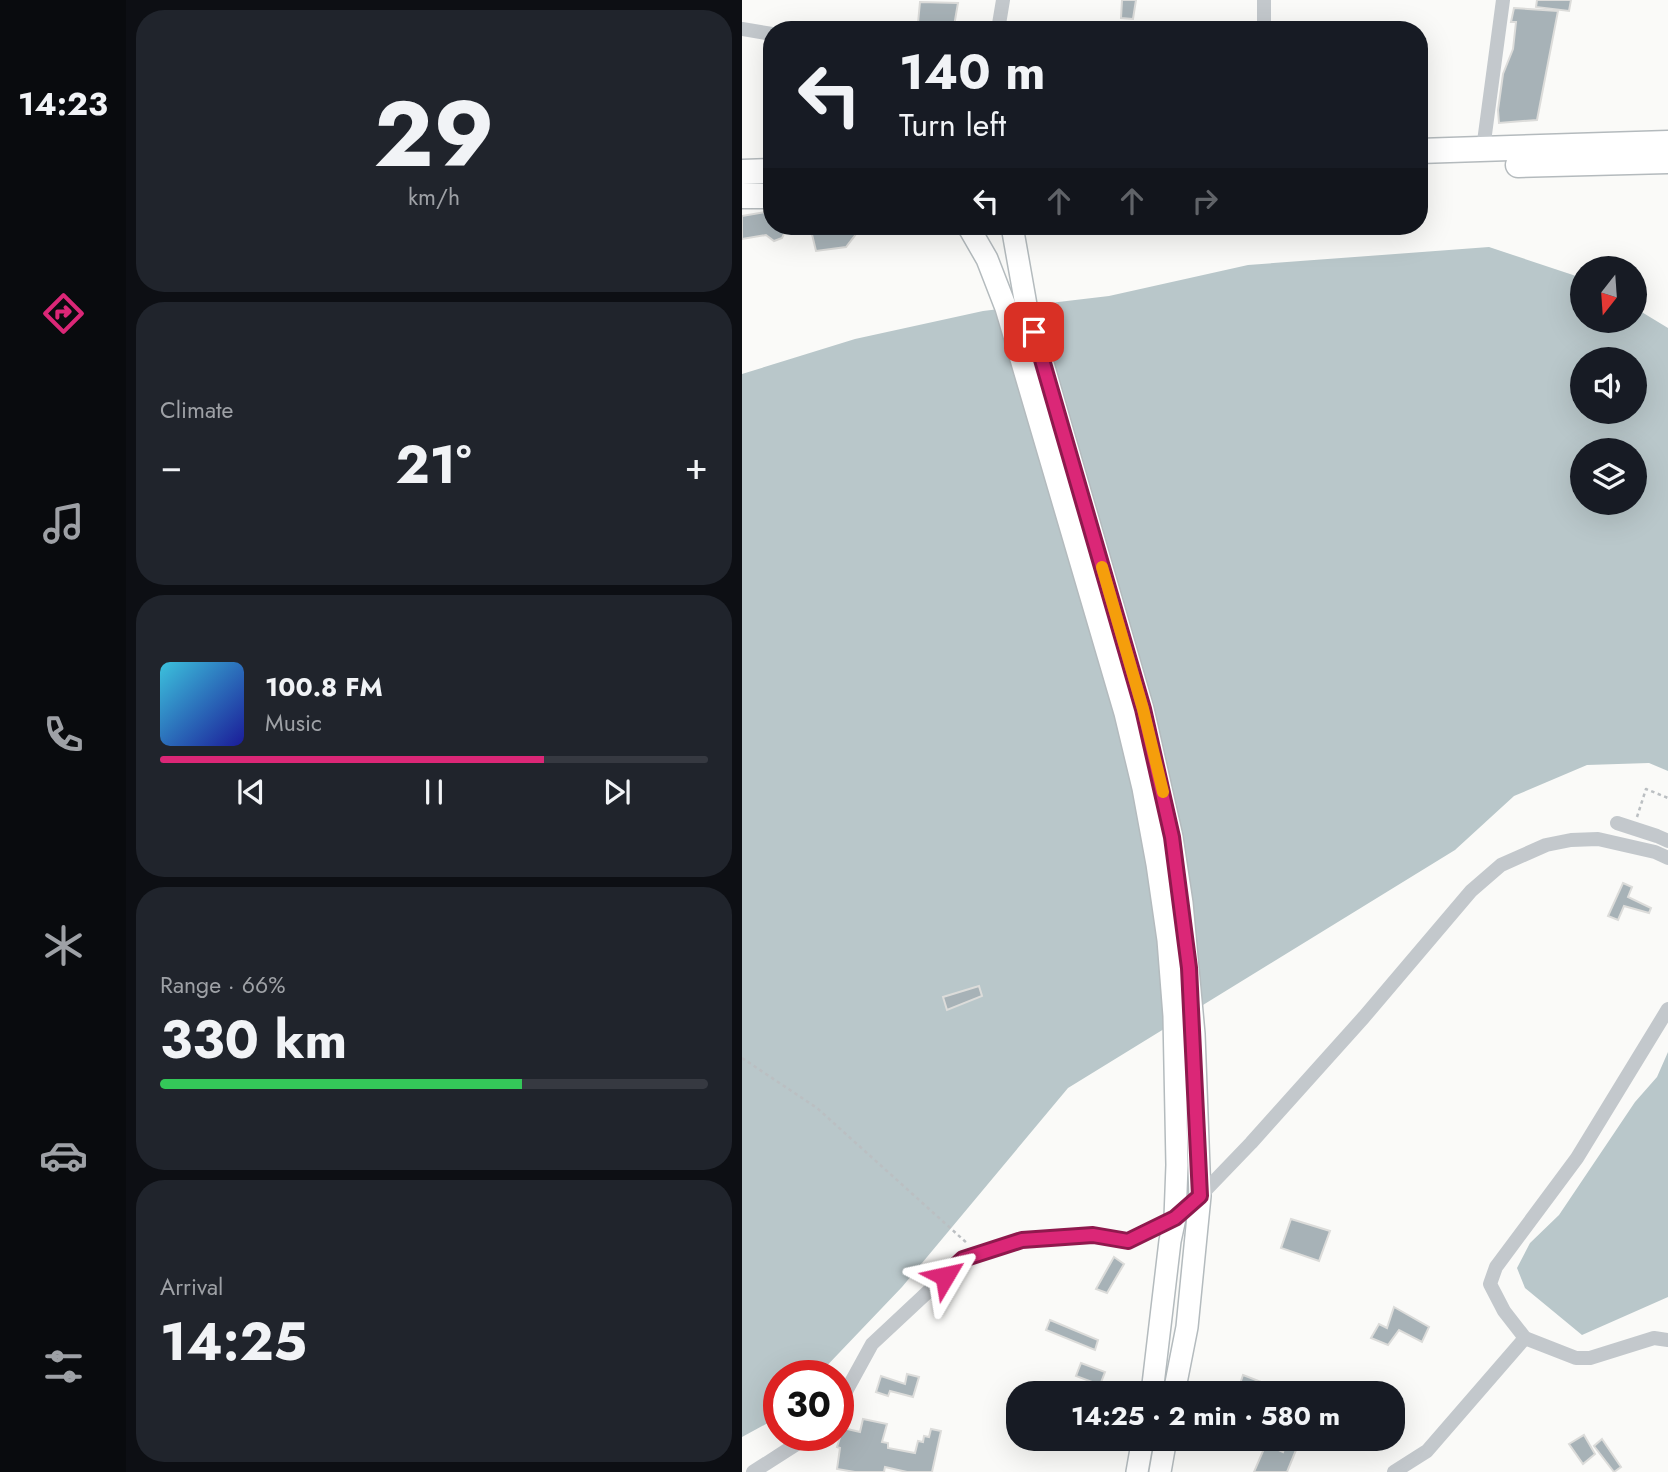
<!DOCTYPE html>
<html lang="en">
<head>
<meta charset="utf-8">
<style>
  body { margin:0; font-family:Jost,sans-serif; background:#20242c; color:#f1f3f6; height:100vh; display:flex; flex-direction:column; font-size:26px; white-space:nowrap }
  * { box-sizing:border-box; margin:0 }
  p { font-size:23px; color:#9ea1a6 }
  .icon { flex:none; width:38px; height:38px; fill:none; stroke:currentColor; stroke-width:2; stroke-linecap:round; stroke-linejoin:round }
  .map { position:relative; flex:1; overflow:hidden }
  .side { display:flex; flex-direction:column; gap:10px; padding:10px; background:#0d0f14; width:616px }
  .side>* { flex:none }
  .banner { position:absolute; left:21px; top:21px; width:665px; height:214px; border-radius:28px; box-shadow:0 7px 28px #0002; background:#171b24; color:#f1f3f6; overflow:hidden }
  .needle { width:46px; rotate:197deg }
  .tools { position:absolute; left:828px; top:256px; display:grid; gap:14px }
  .tools a { display:grid; place-items:center; width:77px; height:77px; border-radius:50%; background:#171b24; box-shadow:0 7px 28px #0002; font-size:35px }
  .speed { position:absolute; left:21px; top:1360px; display:flex; gap:14px; font-size:35px; font-weight:700; text-align:center }
  .speed>* { display:grid; place-content:center; width:91px; height:91px; border-radius:50%; background:#171b24; box-shadow:0 7px 28px #0002; line-height:1 }
  .speed .limit { border:10px solid #d22; background:#fff; color:#111 }
  .pin { position:absolute; display:grid; place-items:center; width:60px; height:60px; color:#fff; margin:-30px; border-radius:14px; box-shadow:0 4px 10px #0006 }
  .me { position:absolute; width:77px; margin:-38px; rotate:54deg; stroke-linejoin:round; filter:drop-shadow(0 0 5px #0008) }
  .turn { display:flex; align-items:center; gap:24px; height:147px; padding:0 21px; font-size:32px }
  .turn .icon { width:91px; height:91px; stroke-width:2.5 }
  .turn b { display:block; font-size:49px; line-height:60px }
  .lanes { display:flex; align-items:center; height:66px; padding:0 21px; background:#0003; justify-content:center; gap:35px; direction:ltr }
  .lanes .off { opacity:.35 }
  .big { font-size:52px; font-weight:700; line-height:1.1 }
  .side .widget { flex:1; display:flex; flex-direction:column; justify-content:center; gap:10px; min-width:0; padding:0 24px; border-radius:28px; background:#20242c }
  .side .dial { align-items:center; gap:0 }
  .dial b { font-size:91px; line-height:1 }
  .song { display:flex; align-items:center; gap:21px }
  .cover { width:84px; height:84px; border-radius:10px; background:linear-gradient(135deg,hsl(190 70% 55%),hsl(240 70% 35%)) }
  .played { height:7px; border-radius:4px; background:linear-gradient(90deg,#db2777 70%,#363941 70%) }
  .keys { display:flex; justify-content:space-around; direction:ltr }
  .heat { display:flex; justify-content:space-between; align-items:center; font-size:38px; direction:ltr }
  .charge { height:10px; border-radius:5px; background:linear-gradient(90deg,#34c759 66%,#363941 0) }
  .trip { position:absolute; left:264px; top:1381px; width:399px; height:70px; border-radius:28px; background:#171b24; box-shadow:0 7px 28px #0002; font-weight:700; line-height:70px; text-align:center }
  main { display:flex; flex:1; min-height:0 }
  .menu { display:flex; flex-direction:column; width:126px; justify-content:space-around; align-items:center; background:#090b0e; color:#9ea1a6 }
  .menu .icon { width:49px; height:49px }
  .menu .on { color:#db2777 }
  .menu b { font-size:32px; color:#f1f3f6 }
  .map>svg:first-child { display:block }
  .water { fill:#b9c7ca; fill-rule:evenodd }
  .building { fill:#a7b2b7; stroke:#dcdcda; stroke-width:2 }
  .lines { fill:none; stroke-linecap:round; stroke-linejoin:round }
  .primary-casing { stroke:#b4bbbe; stroke-width:24 }
  .highway-casing { stroke:#b4babd; stroke-width:27 }
  .path { stroke:#bbbfc2; stroke-width:2.5; stroke-dasharray:3.5 3.5; stroke-linecap:butt }
  .street { stroke:#c3c8cc; stroke-width:14 }
  .primary { stroke:#fff; stroke-width:21 }
  .highway { stroke:#fff; stroke-width:24 }
  .route-casing { stroke:#8e194d; stroke-width:18 }
  .route { stroke:#db2777; stroke-width:12 }
  .slow { stroke:#f59e0b; stroke-width:12 }
</style>
</head>
<body>
<main>
<nav class="menu">
<b>14:23</b>
<svg class="icon on" aria-label="directions" viewBox="0 0 24 24"><path d="M12 3l9 9-9 9-9-9zM9 14v-3h6M13 9l2 2-2 2"/></svg>
<svg class="icon" aria-label="music" viewBox="0 0 24 24"><path d="M9 18V5l10-2v13"/><circle cx="6" cy="18" r="3"/><circle cx="16" cy="16" r="3"/></svg>
<svg class="icon" aria-label="phone" viewBox="0 0 24 24"><path d="M5 4h4l2 5-3 2q2 4 5 5l2-3 5 2v4C11 20 4 13 5 4z"/></svg>
<svg class="icon" aria-label="climate" viewBox="0 0 24 24"><path d="M12 3v18M4 7l16 10M4 17L20 7"/></svg>
<svg class="icon" aria-label="car" viewBox="0 0 24 24"><path d="M5 17H2v-5l4-1 3-4h7l3 4 3 1v5h-3M9 17h6M6 11h13"/><circle cx="7" cy="17" r="2"/><circle cx="17" cy="17" r="2"/></svg>
<svg class="icon" aria-label="filters" viewBox="0 0 24 24"><path d="M4 7h16M4 17h16"/><circle cx="9" cy="7" r="2"/><circle cx="15" cy="17" r="2"/></svg>
</nav>
<section class="side">
<div class="widget dial"><b>29</b><p>km/h</p></div>
<div class="widget"><p>Climate</p>
<div class="heat"><a>−</a><b class="big">21°</b><a>+</a></div>
</div>
<div class="widget">
<div class="song"><i class="cover"></i><div><b>100.8 FM</b><p>Music</p></div></div>
<div class="played"></div>
<div class="keys"><svg class="icon" aria-label="previous" viewBox="0 0 24 24"><path d="M18 5L8 12l10 7zM5 5v14"/></svg><svg class="icon" aria-label="pause" viewBox="0 0 24 24"><path d="M8 5v14M16 5v14"/></svg><svg class="icon" aria-label="next" viewBox="0 0 24 24"><path d="M6 5l10 7-10 7zM19 5v14"/></svg></div>
</div>
<div class="widget"><p>Range · 66%</p><b class="big">330 km</b><div class="charge"></div></div>
<div class="widget"><p>Arrival</p><b class="big">14:25</b></div>
</section>
<div class="map">
<svg width="926" height="1472" viewBox="0 0 926 1472">
  <rect width="100%" height="100%" fill="#fafaf8"/>
  <g class="water">
    <path d="M747 247 840 278V320H892L893 308 926 328V771L907 763 845 765 772 796 713 850 326 1088 160 1287 76 1375 37 1376V1417L0 1437V374L113 339 241 311 367 296 506 265ZM840 359H892V411H840ZM840 450H892V502H840Z"/>
    <path d="M926 1052V1297L840 1335 783 1288 775 1268 788 1243 817 1215 893 1102 915 1077Z"/>
  </g>
  <g class="building">
    <path d="M380 0H394L391 19 379 18Z"/>
    <path d="M795 0H829L827 11 794 7Z"/>
    <path d="M178 2 216 3 212 26 176 23Z"/>
    <path d="M772 8 816 11 795 120 757 123 756 110 761 74 771 49 774 22H769Z"/>
    <path d="M30 211V226H43V232L40 238 32 241 24 235 0 239V216Z"/>
    <path d="M68 226H115L114 234 104 247 74 251Z"/>
    <path d="M881 883 890 887 886 897 909 908 907 913 882 906 876 920 866 916Z"/>
    <path d="M237 986 240 996 205 1010 201 997Z"/>
    <path d="M549 1219 588 1231 577 1261 539 1248Z"/>
    <path d="M372 1257 382 1264 365 1293 354 1289Z"/>
    <path d="M652 1307 687 1327 680 1342 657 1330 646 1345 629 1338 637 1324 645 1328Z"/>
    <path d="M308 1320 356 1340 353 1350 304 1330Z"/>
    <path d="M339 1363 363 1372 358 1385 334 1376Z"/>
    <path d="M165 1374 177 1377 171 1397 148 1391 146 1396 134 1392 139 1376 163 1384Z"/>
    <path d="M501 1375 527 1385 524 1393H495Z"/>
    <path d="M121 1419 145 1424 140 1442 146 1443V1448L173 1453 176 1441 181 1442 182 1436 187 1437 189 1429 199 1431 190 1472H165L143 1467 142 1472H113L95 1469 98 1448 95 1447 101 1428 118 1432Z"/>
    <path d="M842 1435 853 1454 841 1464 827 1444Z"/>
    <path d="M860 1439 879 1467 872 1472 852 1446Z"/>
    <path d="M524 1444 541 1452 543 1446 554 1450 545 1472H512Z"/>
  </g>
  <g class="lines">
    <g class="primary-casing">
      <g id="primary">
        <path d="M226 226 245 259 264 308 383 713 401 788 415 864 426 940 432 1016 435 1165 433 1218 428 1241 410 1393"/>
        <path d="M270 226 284 305 401 709 430 837 440 903 452 1034 458 1196 445 1327 432 1393"/>
        <path d="M395 1472 401 1438"/>
        <path d="M418 1472 424 1438"/>
      </g>
    </g>
    <g class="highway-casing">
      <g id="highway">
        <path d="M677 151 926 143"/>
        <path d="M776 165 926 161"/>
        <path d="M0 172 30 171"/>
        <path d="M0 196H30"/>
      </g>
    </g>
    <g class="path">
      <path d="M895 817 904 789 926 798"/>
      <path d="M0 1058 75 1108 226 1244"/>
    </g>
    <g class="street">
      <path d="M0 29 30 34"/>
      <path d="M256 30 261 0"/>
      <path d="M522 30V0"/>
      <path d="M741 149 761 0"/>
      <path d="M875 823 915 836 926 841"/>
      <path d="M926 1009 835 1158 754 1267 748 1284 762 1311 783 1338 834 1358H848L912 1338 926 1340"/>
      <path d="M96 1406 130 1344 221 1259 280 1240 351 1235 386 1241 433 1218 458 1196 509 1143 622 1017 729 891 759 865 804 845 829 840 856 839 913 852 926 858"/>
      <path d="M11 1472 53 1445 64 1435"/>
      <path d="M652 1472 685 1451 783 1338"/>
    </g>
    <use href="#primary" class="primary"/>
    <use href="#highway" class="highway"/>
  </g>
  <g class="lines">
    <g class="route-casing">
      <path id="route" d="M203 1276 221 1259 280 1240 351 1235 386 1241 433 1218 458 1196 447 968 430 837 401 709 292 332"/>
    </g>
    <use href="#route" class="route"/>
    <path class="slow" d="M360 567 401 709 421 792"/>
  </g>
</svg>
<div class="tools">
<a><svg class="needle" viewBox="-14 -14 28 28"><path d="M0-13l5 13h-10z" fill="#e53935"/><path d="M0 13l5-13h-10z" fill="#9ea1a6"/></svg></a>
<a><svg class="icon" aria-label="sound" viewBox="0 0 24 24"><path d="M4 9h4l5-4v14l-5-4H4zM17 9q2 3 0 6"/></svg></a>
<a><svg class="icon" aria-label="layers" viewBox="0 0 24 24"><path d="M12 4l9 5-9 5-9-5zM3 14l9 5 9-5"/></svg></a>
</div>
<div class="speed"><div class="limit">30</div></div>
<div class="pin" style="left:292px;top:332px;background:#d93025"><svg class="icon" aria-label="arrive" viewBox="0 0 24 24"><path d="M6 21V4h12l-3 4 3 4H6"/></svg></div>
<svg class="me" style="left:203px;top:1276px" viewBox="-20 -20 40 40"><path d="M0-17L14 15 0 8-14 15z" fill="#db2777" stroke="#fff" stroke-width="4"/></svg>
<div class="trip">14:25 · 2 min · 580 m</div>
<div class="banner">
<div class="turn"><svg class="icon" aria-label="left" viewBox="0 0 24 24"><path d="M17 20v-9H6M10 6l-5 5 5 5"/></svg><div><b>140 m</b>Turn left</div></div>
<div class="lanes"><svg class="icon" aria-label="left" viewBox="0 0 24 24"><path d="M17 20v-9H6M10 6l-5 5 5 5"/></svg><svg class="icon off" aria-label="ahead" viewBox="0 0 24 24"><path d="M12 20V5M6 11l6-6 6 6"/></svg><svg class="icon off" aria-label="ahead" viewBox="0 0 24 24"><path d="M12 20V5M6 11l6-6 6 6"/></svg><svg class="icon off" aria-label="right" viewBox="0 0 24 24"><path d="M7 20v-9h11M14 6l5 5-5 5"/></svg></div>
</div>
</div>
</main>
</body>
</html>
